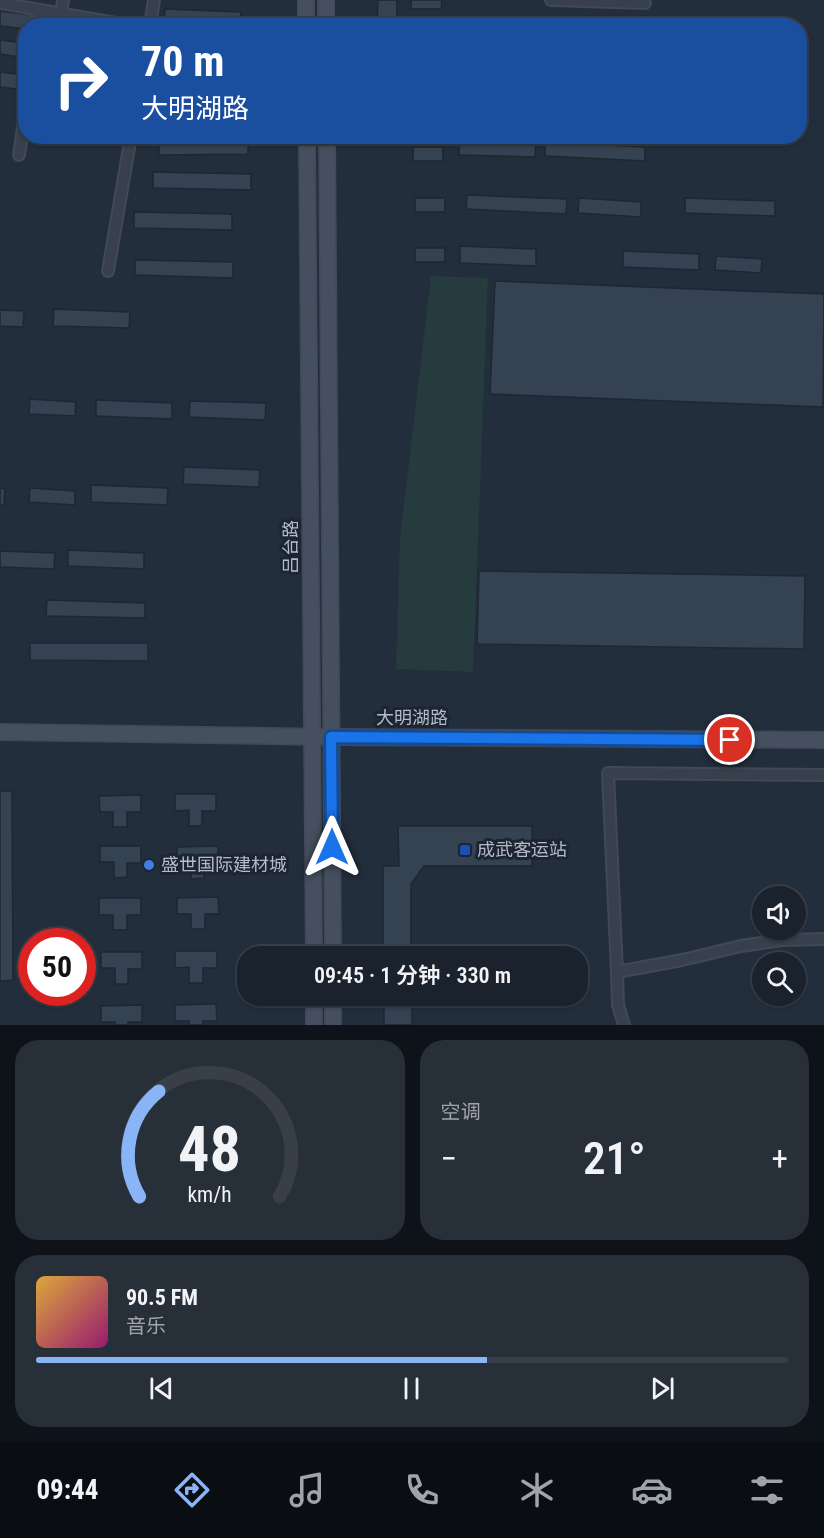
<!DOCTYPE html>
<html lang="zh">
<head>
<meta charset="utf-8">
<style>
  body { margin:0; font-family:"Roboto Condensed","Noto Sans SC",sans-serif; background:#272f39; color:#f1f3f6; height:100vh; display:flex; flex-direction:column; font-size:22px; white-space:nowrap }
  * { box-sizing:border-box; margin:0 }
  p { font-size:20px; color:#9fa4aa }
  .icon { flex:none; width:33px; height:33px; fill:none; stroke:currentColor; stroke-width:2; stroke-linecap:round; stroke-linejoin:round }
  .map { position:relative; height:1025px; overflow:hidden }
  .details { display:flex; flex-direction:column; gap:15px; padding:15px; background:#0e1319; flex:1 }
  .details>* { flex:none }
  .hud { position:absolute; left:18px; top:18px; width:789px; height:126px; border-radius:24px; box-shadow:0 2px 4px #0004,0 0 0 2px #383f49; background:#1a4fa0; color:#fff; overflow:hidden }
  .controls { position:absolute; left:752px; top:886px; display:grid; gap:12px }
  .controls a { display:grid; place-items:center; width:54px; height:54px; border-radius:50%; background:#1a222d; box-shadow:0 2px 4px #0004,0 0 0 2px #383f49; font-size:30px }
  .speed { position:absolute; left:18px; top:928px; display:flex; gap:12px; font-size:30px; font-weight:700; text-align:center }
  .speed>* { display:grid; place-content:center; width:78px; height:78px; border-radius:50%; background:#1a222d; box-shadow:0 2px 4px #0004,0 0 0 2px #383f49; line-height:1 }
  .speed .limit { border:9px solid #d22; background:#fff; color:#111 }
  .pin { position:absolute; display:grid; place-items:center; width:51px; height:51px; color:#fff; margin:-26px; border:3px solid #fff; border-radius:50%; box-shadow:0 2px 6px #0007 }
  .me { position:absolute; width:66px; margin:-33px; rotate:0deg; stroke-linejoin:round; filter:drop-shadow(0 0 4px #0008) }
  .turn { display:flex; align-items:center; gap:21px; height:126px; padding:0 24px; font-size:27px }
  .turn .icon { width:78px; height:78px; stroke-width:2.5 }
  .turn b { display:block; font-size:42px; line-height:51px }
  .big { font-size:45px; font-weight:600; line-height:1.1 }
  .details .card { flex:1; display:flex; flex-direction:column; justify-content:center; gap:9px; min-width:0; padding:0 21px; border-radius:24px; background:#272f39 }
  .details .dial { align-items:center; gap:0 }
  .dial svg { height:156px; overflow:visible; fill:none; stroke:#383f49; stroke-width:7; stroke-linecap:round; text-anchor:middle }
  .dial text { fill:#f1f3f6; stroke:none }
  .song { display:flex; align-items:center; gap:18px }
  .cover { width:72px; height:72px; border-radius:9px; background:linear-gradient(135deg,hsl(40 70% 55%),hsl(320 70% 35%)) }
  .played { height:6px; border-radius:3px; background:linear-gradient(90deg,#89b5f7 60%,#383f49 60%) }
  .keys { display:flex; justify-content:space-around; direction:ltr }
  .heat { display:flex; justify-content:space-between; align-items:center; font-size:33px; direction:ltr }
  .details .tiles { flex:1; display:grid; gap:15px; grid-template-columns:1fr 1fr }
  .card:last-child { grid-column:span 2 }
  .trip { position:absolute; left:237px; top:946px; width:351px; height:60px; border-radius:24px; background:#1a222d; box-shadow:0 2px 4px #0004,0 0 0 2px #383f49; font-weight:600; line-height:60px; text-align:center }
  .tabs { display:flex; height:96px; justify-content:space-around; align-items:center; background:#0a0e12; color:#9fa4aa }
  .tabs .icon { width:42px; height:42px }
  .tabs .current { color:#89b5f7 }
  .tabs b { font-size:27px; color:#f1f3f6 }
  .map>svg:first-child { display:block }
  .green { fill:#253b3d }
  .building { fill:#354252; stroke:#1e2733; stroke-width:1.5 }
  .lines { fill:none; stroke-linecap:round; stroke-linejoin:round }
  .street-casing { stroke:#404955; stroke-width:14 }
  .secondary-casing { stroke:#404955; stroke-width:18 }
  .street { stroke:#37404c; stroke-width:10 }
  .secondary { stroke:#454f5f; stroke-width:15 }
  .route-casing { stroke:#114b97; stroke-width:15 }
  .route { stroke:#1a73e8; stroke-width:10 }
  .transit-dot { fill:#1a4fb4; stroke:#1c2531; stroke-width:2 }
  .shop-dot { fill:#3f7fe0; stroke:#1c2531; stroke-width:2 }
  .labels { text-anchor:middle; stroke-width:6; stroke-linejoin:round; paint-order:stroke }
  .street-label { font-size:18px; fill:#b3bbc8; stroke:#1c2531 }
  .poi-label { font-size:18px; fill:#b3bbc8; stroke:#1c2531; text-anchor:start }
</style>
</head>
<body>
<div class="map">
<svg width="824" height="1025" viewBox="0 0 824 1025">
  <rect width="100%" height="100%" fill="#232e3c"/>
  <path class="green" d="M431 276 488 278 473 672 396 669 400 538Z"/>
  <g class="building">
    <path d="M378 0H397V26H377Z"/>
    <path d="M411 0H442L441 9H411Z"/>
    <path d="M165 9 241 12 240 26 164 25Z"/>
    <path d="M0 11 34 15 33 26H26V29L0 26Z"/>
    <path d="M42 19 86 24V26H41Z"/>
    <path d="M558 23 613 26H558Z"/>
    <path d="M0 40 26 43V58L0 54Z"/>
    <path d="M0 72 26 75 25 90 0 87Z"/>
    <path d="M159 136H248V154L159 155Z"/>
    <path d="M460 138 536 141 535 157 459 155Z"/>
    <path d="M545 142 645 147V161L545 156Z"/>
    <rect x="413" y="147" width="30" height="14"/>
    <path d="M153 172 251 174V190L153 188Z"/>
    <path d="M467 195 567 199 566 214 466 209Z"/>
    <rect x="415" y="198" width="30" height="14"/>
    <path d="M579 198 641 202V217L578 213Z"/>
    <path d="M685 198 775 201V216L685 213Z"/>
    <path d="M134 212 232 214V230L134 228Z"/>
    <path d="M460 246 536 249V266L460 263Z"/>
    <rect x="415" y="248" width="30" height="14"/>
    <path d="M623 251 699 254V270L623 267Z"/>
    <path d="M716 256 762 259 761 273 715 270Z"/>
    <path d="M135 260 233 262V278L135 275Z"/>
    <path d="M495 281 824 294 823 407 490 394Z"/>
    <path d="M54 309 130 312 129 328 53 326Z"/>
    <path d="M0 310 24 311 23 327 0 326Z"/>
    <path d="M30 399 76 402 75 416 29 414Z"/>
    <path d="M96 400 172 403V419L96 416Z"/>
    <path d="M190 401 266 403 265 420 189 417Z"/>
    <path d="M184 467 260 470 259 487 183 484Z"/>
    <path d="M91 485 168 488 167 505 91 502Z"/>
    <path d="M0 488 5 489 4 505H0Z"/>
    <path d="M30 488 75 491V505L29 502Z"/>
    <path d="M68 550 144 553V569L68 566Z"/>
    <path d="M0 551 55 553 54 569 0 567Z"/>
    <path d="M479 571 805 576 804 649 477 644Z"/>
    <path d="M47 600 145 603V618L46 616Z"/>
    <path d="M30 643H148V661L30 660Z"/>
    <path d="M0 791H12L13 980 0 981Z"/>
    <path d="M175 794H216V811H202V826H189V810L175 811Z"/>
    <path d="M141 795V812H127V827H113V812H100L99 796Z"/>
    <path d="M398 826H532V866H424L411 884V957H383V866H399Z"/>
    <path d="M100 846H141V863H127V877L114 878V862H100Z"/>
    <path d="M218 846V864H204V878L191 879V863H177V847Z"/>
    <path d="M218 897 219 914H205V929H191V914H177V898Z"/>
    <path d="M99 898H141V915H127V930H113V915H99Z"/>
    <path d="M175 951H217V968H203V983H189V967L175 968Z"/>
    <path d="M101 952H142V969H128V984H115V968H101Z"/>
    <rect x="384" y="996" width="28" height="29"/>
    <path d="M216 1004 217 1021H203V1025H189V1021H175V1005Z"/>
    <path d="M142 1005V1022H128V1025H115V1022H101V1006Z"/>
  </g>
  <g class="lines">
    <g class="street-casing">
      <g id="street">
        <path d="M551 0 645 3"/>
        <path d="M0 3 133 26"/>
        <path d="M61 14 63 0"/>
        <path d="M37 26 39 10"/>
        <path d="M150 26 154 0"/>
        <path d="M19 155 26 108"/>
        <path d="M108 271 131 136"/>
        <path d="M824 775 608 773 617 972 682 960 741 946 782 940 824 939"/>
        <path d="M617 972 618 1005 624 1025"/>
      </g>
    </g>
    <g class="secondary-casing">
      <g id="secondary">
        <path d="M306 0V26"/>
        <path d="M326 0V26"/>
        <path d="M307 136 314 957"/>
        <path d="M327 136 333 957"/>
        <path d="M0 732 331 737 824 740"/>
        <path d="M314 996V1025"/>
        <path d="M333 996V1025"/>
      </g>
    </g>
    <use href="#street" class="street"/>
    <use href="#secondary" class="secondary"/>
  </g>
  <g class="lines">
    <g class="route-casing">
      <path id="route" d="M332 847 331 737 730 740"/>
    </g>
    <use href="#route" class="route"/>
  </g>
  <rect class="transit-dot" x="459" y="844" width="12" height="12" rx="3"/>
  <circle class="shop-dot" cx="149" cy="865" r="6"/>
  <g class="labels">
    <g class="street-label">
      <text transform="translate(291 547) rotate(-90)" y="6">吕台路</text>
      <text x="412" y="724">大明湖路</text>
    </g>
    <g class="poi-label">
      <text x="477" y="856">成武客运站</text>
      <text x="161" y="871">盛世国际建材城</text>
    </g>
  </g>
</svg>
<div class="controls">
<a><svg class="icon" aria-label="sound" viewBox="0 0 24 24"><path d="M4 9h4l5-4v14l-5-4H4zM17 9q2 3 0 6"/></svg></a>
<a><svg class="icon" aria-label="search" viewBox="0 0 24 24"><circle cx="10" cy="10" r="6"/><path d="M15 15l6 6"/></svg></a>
</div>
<div class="speed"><div class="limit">50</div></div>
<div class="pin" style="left:730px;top:740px;background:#d93025"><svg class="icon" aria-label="arrive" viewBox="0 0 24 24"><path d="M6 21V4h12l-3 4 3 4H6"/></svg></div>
<svg class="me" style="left:332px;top:847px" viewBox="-20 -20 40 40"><path d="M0-17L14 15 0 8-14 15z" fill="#1a73e8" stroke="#fff" stroke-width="4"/></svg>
<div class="trip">09:45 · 1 分钟 · 330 m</div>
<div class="hud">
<div class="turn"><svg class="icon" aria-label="right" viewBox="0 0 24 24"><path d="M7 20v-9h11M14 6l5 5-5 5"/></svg><div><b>70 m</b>大明湖路</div></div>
</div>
</div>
<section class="details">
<div class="tiles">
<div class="card dial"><svg viewBox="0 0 100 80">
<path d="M14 69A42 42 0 1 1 86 69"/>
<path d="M14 69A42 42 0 0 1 24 15" stroke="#89b5f7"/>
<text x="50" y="56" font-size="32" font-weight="700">48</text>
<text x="50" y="72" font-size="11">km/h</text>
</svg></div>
<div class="card"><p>空调</p>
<div class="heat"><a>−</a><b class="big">21°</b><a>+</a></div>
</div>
<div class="card">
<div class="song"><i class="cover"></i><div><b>90.5 FM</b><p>音乐</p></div></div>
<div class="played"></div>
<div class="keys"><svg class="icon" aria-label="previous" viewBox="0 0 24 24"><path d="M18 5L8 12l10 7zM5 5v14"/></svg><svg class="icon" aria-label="pause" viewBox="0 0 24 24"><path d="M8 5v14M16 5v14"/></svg><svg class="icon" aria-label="next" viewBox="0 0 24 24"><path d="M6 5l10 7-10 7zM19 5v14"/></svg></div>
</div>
</div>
</section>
<nav class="tabs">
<b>09:44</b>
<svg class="icon current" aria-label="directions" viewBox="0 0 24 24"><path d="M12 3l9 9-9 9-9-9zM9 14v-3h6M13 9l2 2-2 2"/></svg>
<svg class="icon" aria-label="music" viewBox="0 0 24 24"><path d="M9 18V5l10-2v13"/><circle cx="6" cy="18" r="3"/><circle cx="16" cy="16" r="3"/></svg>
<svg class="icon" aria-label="phone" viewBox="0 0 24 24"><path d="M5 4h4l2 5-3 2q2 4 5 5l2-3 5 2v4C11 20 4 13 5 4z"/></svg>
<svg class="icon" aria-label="climate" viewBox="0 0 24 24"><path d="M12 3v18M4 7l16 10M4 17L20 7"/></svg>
<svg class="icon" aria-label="car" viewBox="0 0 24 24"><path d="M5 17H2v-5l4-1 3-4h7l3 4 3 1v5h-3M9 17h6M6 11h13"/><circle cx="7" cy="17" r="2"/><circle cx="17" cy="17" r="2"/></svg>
<svg class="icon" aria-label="filters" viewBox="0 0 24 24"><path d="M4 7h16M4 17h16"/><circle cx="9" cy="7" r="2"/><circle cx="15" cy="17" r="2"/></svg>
</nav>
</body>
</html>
